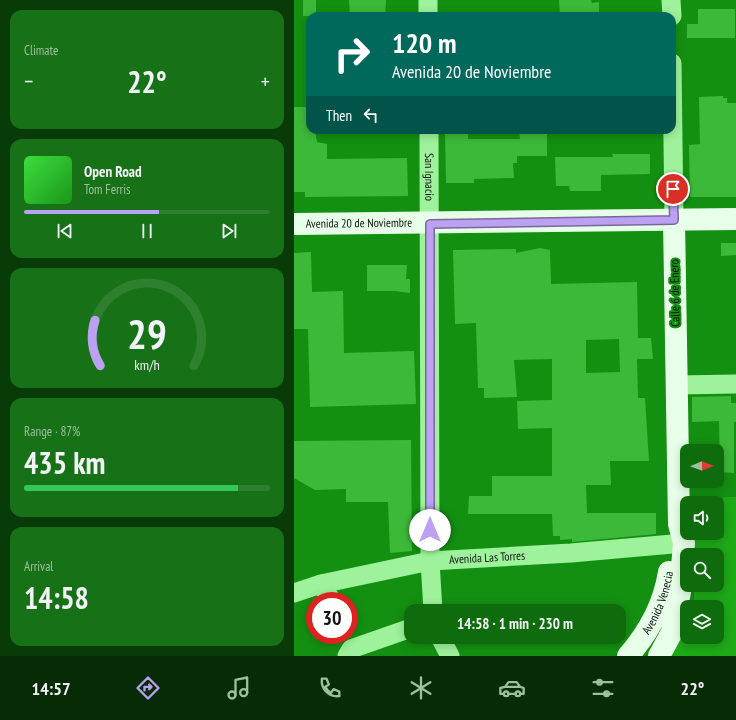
<!DOCTYPE html>
<html lang="en">
<head>
<meta charset="utf-8">
<style>
  body { margin:0; font-family:"PT Sans Narrow",sans-serif; background:#177116; color:#f1f3f6; height:100vh; display:flex; flex-direction:column; font-size:15px; white-space:nowrap }
  * { box-sizing:border-box; margin:0 }
  p { font-size:13px; color:#9bc09d }
  .icon { flex:none; width:22px; height:22px; fill:none; stroke:currentColor; stroke-width:2; stroke-linecap:round; stroke-linejoin:round }
  .map { position:relative; flex:1; overflow:hidden }
  .panel { display:flex; flex-direction:column; gap:10px; padding:10px; background:#083b07; width:294px }
  .panel>* { flex:none }
  .hud { position:absolute; left:12px; top:12px; width:370px; height:122px; border-radius:12px; box-shadow:0 2px 10px #0003; background:#00695c; color:#fff; overflow:hidden }
  .needle { width:26px; rotate:89deg }
  .tools { position:absolute; left:386px; top:444px; display:grid; gap:8px }
  .tools a { display:grid; place-items:center; width:44px; height:44px; border-radius:8px; background:#0e6c0d; box-shadow:0 2px 10px #0003; font-size:20px }
  .speed { position:absolute; left:12px; top:592px; display:flex; gap:8px; font-size:20px; font-weight:700; text-align:center }
  .speed>* { display:grid; place-content:center; width:52px; height:52px; border-radius:50%; background:#0e6c0d; box-shadow:0 2px 10px #0003; line-height:1 }
  .speed .limit { border:6px solid #d22; background:#fff; color:#111 }
  .pin { position:absolute; display:grid; place-items:center; width:34px; height:34px; color:#fff; margin:-17px; border:2px solid #fff; border-radius:50%; box-shadow:0 1px 4px #0007 }
  .me { position:absolute; width:44px; margin:-22px; rotate:0deg; stroke-linejoin:round; filter:drop-shadow(0 0 3px #0008) }
  .turn { display:flex; align-items:center; gap:14px; height:84px; padding:0 20px; font-size:18px }
  .turn .icon { width:52px; height:52px; stroke-width:2.5 }
  .turn b { display:block; font-size:28px; line-height:34px }
  .then { display:flex; align-items:center; height:38px; padding:0 20px; background:#0003; gap:8px; font-size:15px }
  .big { font-size:30px; font-weight:700; line-height:1.1 }
  .panel .card { flex:1; display:flex; flex-direction:column; justify-content:center; gap:6px; min-width:0; padding:0 14px; border-radius:12px; background:#177116 }
  .panel .dial { align-items:center; gap:0 }
  .dial svg { height:104px; overflow:visible; fill:none; stroke:#2e7f2e; stroke-width:7; stroke-linecap:round; text-anchor:middle }
  .dial text { fill:#f1f3f6; stroke:none }
  .song { display:flex; align-items:center; gap:12px }
  .cover { width:48px; height:48px; border-radius:6px; background:linear-gradient(135deg,hsl(120 70% 55%),hsl(120 70% 35%)) }
  .played { height:4px; border-radius:2px; background:linear-gradient(90deg,#bca0f2 55%,#2e7f2e 55%) }
  .keys { display:flex; justify-content:space-around; direction:ltr }
  .heat { display:flex; justify-content:space-between; align-items:center; font-size:22px; direction:ltr }
  .charge { height:6px; border-radius:3px; background:linear-gradient(90deg,#34c759 87%,#2e7f2e 0) }
  .trip { position:absolute; left:110px; top:604px; width:222px; height:40px; border-radius:12px; background:#0e6c0d; box-shadow:0 2px 10px #0003; font-weight:700; line-height:40px; text-align:center }
  .tabs { display:flex; height:64px; justify-content:space-around; align-items:center; background:#062b05; color:#9bc09d }
  .tabs .icon { width:28px; height:28px }
  .tabs .selected { color:#bca0f2 }
  .tabs b { font-size:18px; color:#f1f3f6 }
  main { display:flex; flex:1; min-height:0 }
  .map>svg:first-child { display:block }
  .green { fill:#1daa18 }
  .building { fill:#3db939; fill-rule:evenodd }
  .lines { fill:none; stroke-linecap:round; stroke-linejoin:round }
  .minor { stroke:#9ef29b; stroke-width:19 }
  .major { stroke:#e7ffe8; stroke-width:22 }
  .route-casing { stroke:#7a689d; stroke-width:10 }
  .route { stroke:#bca0f2; stroke-width:7 }
  .labels { text-anchor:middle; stroke-width:4; stroke-linejoin:round; paint-order:stroke }
  .street-label { font-size:12px; fill:#111; stroke:#139011 }
</style>
</head>
<body>
<main>
<section class="panel">
<div class="card"><p>Climate</p>
<div class="heat"><a>−</a><b class="big">22°</b><a>+</a></div>
</div>
<div class="card">
<div class="song"><i class="cover"></i><div><b>Open Road</b><p>Tom Ferris</p></div></div>
<div class="played"></div>
<div class="keys"><svg class="icon" aria-label="previous" viewBox="0 0 24 24"><path d="M18 5L8 12l10 7zM5 5v14"/></svg><svg class="icon" aria-label="pause" viewBox="0 0 24 24"><path d="M8 5v14M16 5v14"/></svg><svg class="icon" aria-label="next" viewBox="0 0 24 24"><path d="M6 5l10 7-10 7zM19 5v14"/></svg></div>
</div>
<div class="card dial"><svg viewBox="0 0 100 80">
<path d="M14 69A42 42 0 1 1 86 69"/>
<path d="M14 69A42 42 0 0 1 10 34" stroke="#bca0f2"/>
<text x="50" y="56" font-size="32" font-weight="700">29</text>
<text x="50" y="72" font-size="11">km/h</text>
</svg></div>
<div class="card"><p>Range · 87%</p><b class="big">435 km</b><div class="charge"></div></div>
<div class="card"><p>Arrival</p><b class="big">14:58</b></div>
</section>
<div class="map">
<svg width="442" height="656" viewBox="0 0 442 656">
  <rect width="100%" height="100%" fill="#139011"/>
  <path class="green" d="M429 497H442V656H376L393 629V637H423V607H400V585H423V555H400L399 538H430Z"/>
  <g class="building">
    <rect x="9" y="0" width="13" height="16"/>
    <path d="M55 0H92L91 16H56Z"/>
    <path d="M265 0H297L298 3 305 2V16H266Z"/>
    <path d="M404 9H441V38H393V24H404Z"/>
    <path d="M429 96V98H433V103H442V197H396L395 145 406 144 405 97Z"/>
    <path d="M0 107H16V132L21 131 23 142 33 144V159L113 158 114 196 11 197V192H0Z"/>
    <path d="M174 130V139H226L225 130H253V156H223V163H219L220 178 180 179V183H152L151 131Z"/>
    <path d="M318 154H356V174L307 175V191H276L275 186H262L261 157H319Z"/>
    <path d="M427 243H442V255L427 256Z"/>
    <path d="M246 248 256 250 257 284 343 282 344 338H357L359 359H343L344 398H351L355 461H316L317 485H292L293 513H362V534L278 542V539L266 540V536H259L258 514H174L175 496H198V476H258V428L224 429 223 401 258 400V359L220 360 223 397 190 398V388H184L182 323 161 324 159 250 222 249V253ZM325 339 326 372 292 373V340Z"/>
    <path d="M17 252 18 292 49 291 50 353 120 351 122 404 16 407 14 329H0V253Z"/>
    <path d="M73 265H113L112 279H116V293L101 291H73Z"/>
    <path d="M437 396V403H442V422H440V473L426 472 425 421 398 422V397Z"/>
    <path d="M117 440 118 551 96 553 94 502H52V489L21 490 0 478V441Z"/>
  </g>
  <g class="lines">
    <g class="minor">
      <path d="M134 0V16"/>
      <path d="M377 0 378 16"/>
      <path d="M378 63 380 220"/>
      <path id="s1" d="M135 130 136 561 139 611"/>
      <path d="M383 385 442 384"/>
      <path d="M27 584 38 601"/>
      <path id="s2" d="M0 593 27 584 136 561 277 553 390 543"/>
      <path d="M146 637 156 656"/>
      <path d="M53 656 57 649 117 628"/>
    </g>
    <g class="major">
      <path id="s3" d="M0 224 442 219"/>
      <path id="s4" d="M334 656C355 632 370 604 375 572"/>
      <path d="M365 656 378 632 386 592 390 543 385 524 380 220"/>
    </g>
  </g>
  <g class="lines">
    <g class="route-casing">
      <path id="route" d="M136 530V224L380 220 379 189"/>
    </g>
    <use href="#route" class="route"/>
  </g>
  <g class="labels">
    <g class="street-label">
      <text dy="4" stroke="none"><textPath href="#s1" startOffset="47">San Ignacio</textPath></text>
      <text dy="4" stroke="none"><textPath href="#s3" startOffset="65">Avenida 20 de Noviembre</textPath></text>
      <text transform="translate(381 293) rotate(-91)" y="4">Calle 6 de Enero</text>
      <text dy="4" stroke="none"><textPath href="#s2" startOffset="197">Avenida Las Torres</textPath></text>
      <text dy="4" stroke="none"><textPath href="#s4" startOffset="62">Avenida Venecia</textPath></text>
    </g>
  </g>
</svg>
<div class="tools">
<a><svg class="needle" viewBox="-14 -14 28 28"><path d="M0-13l5 13h-10z" fill="#e53935"/><path d="M0 13l5-13h-10z" fill="#9bc09d"/></svg></a>
<a><svg class="icon" aria-label="sound" viewBox="0 0 24 24"><path d="M4 9h4l5-4v14l-5-4H4zM17 9q2 3 0 6"/></svg></a>
<a><svg class="icon" aria-label="search" viewBox="0 0 24 24"><circle cx="10" cy="10" r="6"/><path d="M15 15l6 6"/></svg></a>
<a><svg class="icon" aria-label="layers" viewBox="0 0 24 24"><path d="M12 4l9 5-9 5-9-5zM3 14l9 5 9-5"/></svg></a>
</div>
<div class="speed"><div class="limit">30</div></div>
<div class="pin" style="left:379px;top:189px;background:#d93025"><svg class="icon" aria-label="arrive" viewBox="0 0 24 24"><path d="M6 21V4h12l-3 4 3 4H6"/></svg></div>
<svg class="me" style="left:136px;top:530px" viewBox="-20 -20 40 40"><circle r="19" fill="#fff"/><path d="M0-13L10 11 0 6-10 11z" fill="#bca0f2"/></svg>
<div class="trip">14:58 · 1 min · 230 m</div>
<div class="hud">
<div class="turn"><svg class="icon" aria-label="right" viewBox="0 0 24 24"><path d="M7 20v-9h11M14 6l5 5-5 5"/></svg><div><b>120 m</b>Avenida 20 de Noviembre</div></div>
<div class="then">Then<svg class="icon" aria-label="left" viewBox="0 0 24 24"><path d="M17 20v-9H6M10 6l-5 5 5 5"/></svg></div>
</div>
</div>
</main>
<nav class="tabs">
<b>14:57</b>
<svg class="icon selected" aria-label="directions" viewBox="0 0 24 24"><path d="M12 3l9 9-9 9-9-9zM9 14v-3h6M13 9l2 2-2 2"/></svg>
<svg class="icon" aria-label="music" viewBox="0 0 24 24"><path d="M9 18V5l10-2v13"/><circle cx="6" cy="18" r="3"/><circle cx="16" cy="16" r="3"/></svg>
<svg class="icon" aria-label="phone" viewBox="0 0 24 24"><path d="M5 4h4l2 5-3 2q2 4 5 5l2-3 5 2v4C11 20 4 13 5 4z"/></svg>
<svg class="icon" aria-label="climate" viewBox="0 0 24 24"><path d="M12 3v18M4 7l16 10M4 17L20 7"/></svg>
<svg class="icon" aria-label="car" viewBox="0 0 24 24"><path d="M5 17H2v-5l4-1 3-4h7l3 4 3 1v5h-3M9 17h6M6 11h13"/><circle cx="7" cy="17" r="2"/><circle cx="17" cy="17" r="2"/></svg>
<svg class="icon" aria-label="filters" viewBox="0 0 24 24"><path d="M4 7h16M4 17h16"/><circle cx="9" cy="7" r="2"/><circle cx="15" cy="17" r="2"/></svg>
<b>22°</b>
</nav>
</body>
</html>
